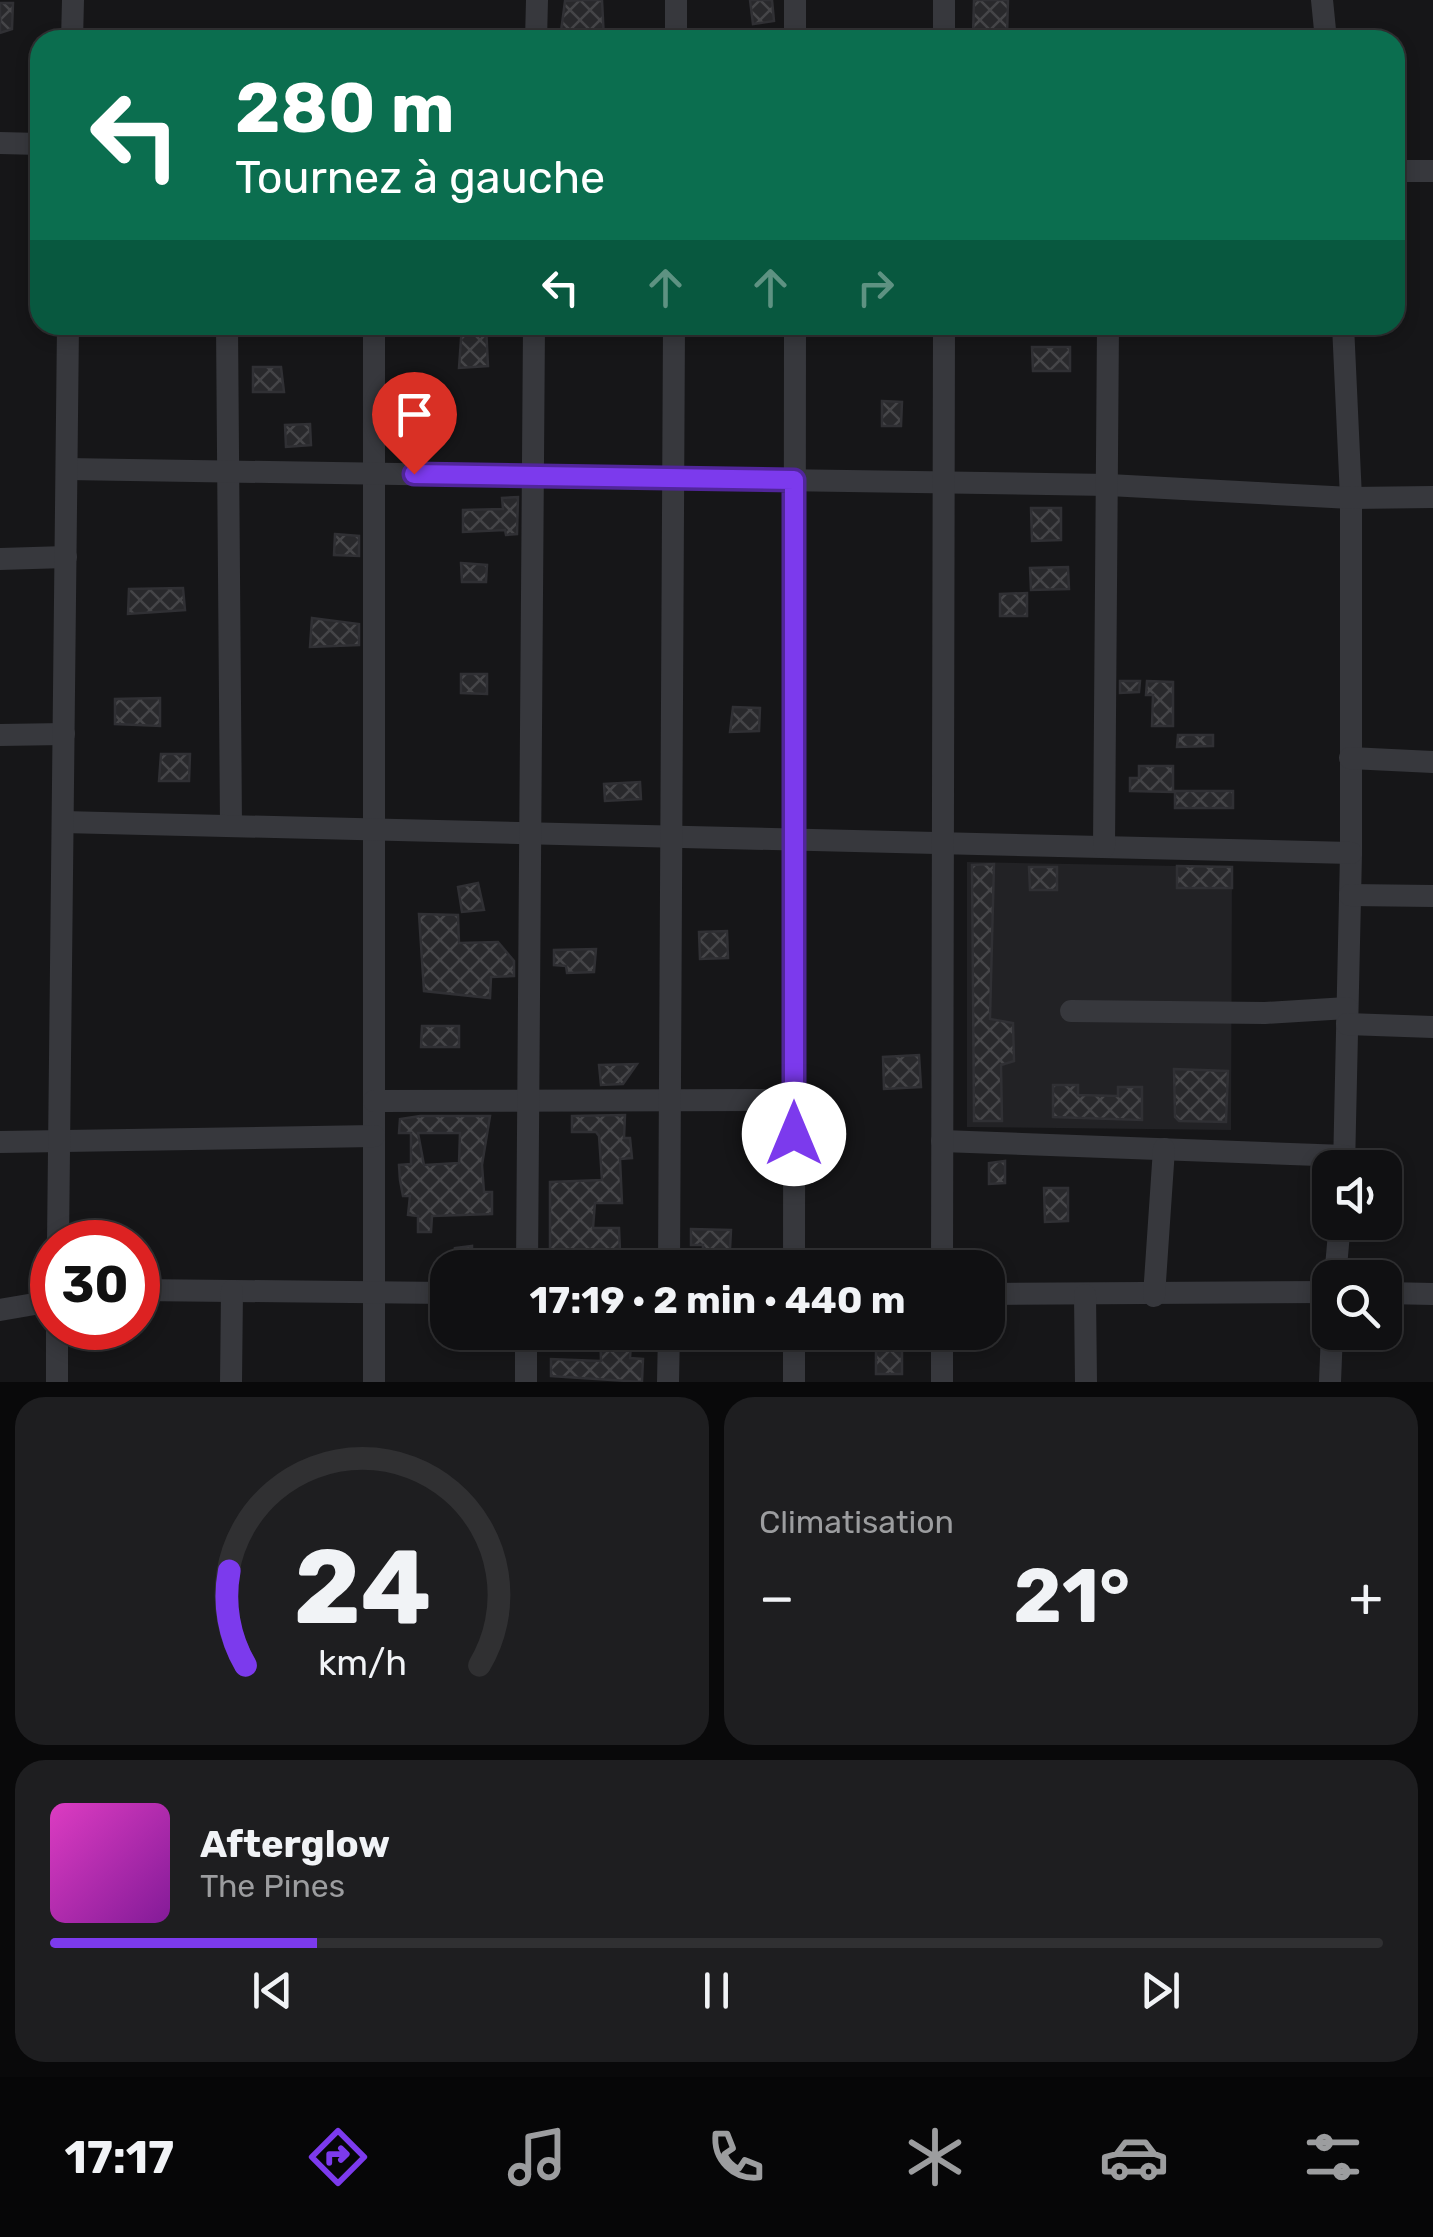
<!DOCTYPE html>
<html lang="fr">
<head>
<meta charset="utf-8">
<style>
  body { margin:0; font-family:Rubik,sans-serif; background:#1e1e20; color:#f1f3f6; height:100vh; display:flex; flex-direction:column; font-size:38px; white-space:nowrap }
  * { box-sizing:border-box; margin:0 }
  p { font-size:32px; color:#9c9d9f }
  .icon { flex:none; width:55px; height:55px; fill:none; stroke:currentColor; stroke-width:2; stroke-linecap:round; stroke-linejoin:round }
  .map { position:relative; height:1382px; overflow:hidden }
  .drawer { display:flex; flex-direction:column; gap:15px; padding:15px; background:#09090a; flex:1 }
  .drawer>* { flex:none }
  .hud { position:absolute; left:30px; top:30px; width:1375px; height:305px; border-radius:30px; box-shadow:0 5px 15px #0003,0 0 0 2px #303032; background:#0b6e4f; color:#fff; overflow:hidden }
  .fabs { position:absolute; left:1312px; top:1150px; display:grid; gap:20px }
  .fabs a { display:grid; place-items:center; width:90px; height:90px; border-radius:20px; background:#101012; box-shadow:0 5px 15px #0003,0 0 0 2px #303032; font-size:50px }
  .speed { position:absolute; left:30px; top:1220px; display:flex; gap:20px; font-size:50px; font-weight:700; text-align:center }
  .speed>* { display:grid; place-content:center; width:130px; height:130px; border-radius:50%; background:#101012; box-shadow:0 5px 15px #0003,0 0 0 2px #303032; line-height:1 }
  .speed .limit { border:15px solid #d22; background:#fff; color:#111 }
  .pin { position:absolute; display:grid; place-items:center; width:85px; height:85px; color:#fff; margin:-102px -42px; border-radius:50% 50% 50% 0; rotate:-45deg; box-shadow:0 0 10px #0007 }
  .pin .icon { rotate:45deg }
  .me { position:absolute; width:110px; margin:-55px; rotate:0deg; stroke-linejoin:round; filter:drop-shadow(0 0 8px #0008) }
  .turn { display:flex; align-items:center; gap:35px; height:210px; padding:0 40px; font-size:45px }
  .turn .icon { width:130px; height:130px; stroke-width:2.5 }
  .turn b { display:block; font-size:70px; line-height:85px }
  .lanes { display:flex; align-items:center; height:95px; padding:0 40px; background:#0003; justify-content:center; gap:50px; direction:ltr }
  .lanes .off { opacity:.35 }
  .big { font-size:75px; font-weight:700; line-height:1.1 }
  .drawer .tile { flex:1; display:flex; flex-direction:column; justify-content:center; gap:15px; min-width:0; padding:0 35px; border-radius:30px; background:#1e1e20 }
  .drawer .dial { align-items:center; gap:0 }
  .dial svg { height:260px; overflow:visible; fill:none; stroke:#303032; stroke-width:7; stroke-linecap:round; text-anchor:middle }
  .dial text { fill:#f1f3f6; stroke:none }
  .song { display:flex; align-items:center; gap:30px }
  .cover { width:120px; height:120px; border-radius:15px; background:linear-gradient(135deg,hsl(310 70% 55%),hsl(290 70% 35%)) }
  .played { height:10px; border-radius:5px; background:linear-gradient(90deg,#7c3aed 20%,#303032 20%) }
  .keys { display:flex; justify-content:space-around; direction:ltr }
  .heat { display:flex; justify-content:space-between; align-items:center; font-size:55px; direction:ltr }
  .drawer .tiles { flex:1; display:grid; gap:15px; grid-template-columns:1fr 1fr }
  .tile:last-child { grid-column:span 2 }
  .trip { position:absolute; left:430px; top:1250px; width:575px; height:100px; border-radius:30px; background:#101012; box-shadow:0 5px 15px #0003,0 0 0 2px #303032; font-weight:700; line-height:100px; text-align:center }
  .dock { display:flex; height:160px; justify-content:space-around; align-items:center; background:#060607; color:#9c9d9f }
  .dock .icon { width:70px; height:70px }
  .dock .selected { color:#7c3aed }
  .dock b { font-size:45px; color:#f1f3f6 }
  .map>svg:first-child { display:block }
  .built { fill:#222225 }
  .building { fill:url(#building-cross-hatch); stroke:#303034; stroke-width:2.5; fill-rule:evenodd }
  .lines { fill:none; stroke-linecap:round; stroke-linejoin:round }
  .minor { stroke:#37383d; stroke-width:22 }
  .route-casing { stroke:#51269a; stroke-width:25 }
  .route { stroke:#7c3aed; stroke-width:18 }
</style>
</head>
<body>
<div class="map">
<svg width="1433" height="1382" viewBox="0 0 1433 1382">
  <defs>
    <pattern id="building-cross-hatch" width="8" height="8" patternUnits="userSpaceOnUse" patternTransform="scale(2.5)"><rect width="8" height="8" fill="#29292c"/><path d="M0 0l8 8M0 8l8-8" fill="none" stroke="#454548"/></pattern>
  </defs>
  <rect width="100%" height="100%" fill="#161618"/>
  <path class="built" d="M967 862 1232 867 1231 1130 967 1127Z"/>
  <g class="building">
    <path d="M583 0H602L604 40 560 39 565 1Z"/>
    <path d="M750 0H772L774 21 753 24Z"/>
    <path d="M974 0H1008L1007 36 973 35Z"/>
    <path d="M0 3H13L12 29 0 33Z"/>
    <path d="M462 325H486L488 366 459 368Z"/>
    <path d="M1032 347H1070V371H1033Z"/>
    <path d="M253 367H281L284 392H253Z"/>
    <path d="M882 401 902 402 901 426H882Z"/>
    <path d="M310 424 311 445 286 447 285 425Z"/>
    <path d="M518 497 517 534 506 535 505 530 463 532V510L503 509 502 498Z"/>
    <path d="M1031 508H1061V540L1032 541Z"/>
    <path d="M335 534 359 536V556L334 555Z"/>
    <path d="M461 563 487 565 486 582H462Z"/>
    <path d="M1068 567 1069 589 1031 590 1030 568Z"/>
    <path d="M183 588 185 610 128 614 129 589Z"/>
    <path d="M1027 593V616H1000V594Z"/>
    <path d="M312 618 359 624V645L310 647Z"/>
    <path d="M461 674H487V694L461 693Z"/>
    <path d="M1120 681H1140L1139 692 1120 693Z"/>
    <path d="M1147 681 1173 682V726H1152L1153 695H1146Z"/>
    <path d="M160 698V726L115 724V699Z"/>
    <path d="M733 707 760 708 759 731 730 732Z"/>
    <path d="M1178 735H1213V746L1177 747Z"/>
    <path d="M161 754H190L189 781H159Z"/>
    <path d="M1139 766H1173V792L1130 791V778H1139Z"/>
    <path d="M640 782 641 799 605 801 604 784Z"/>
    <rect x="1175" y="791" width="58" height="17"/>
    <path d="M994 864 990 1019 1013 1023 1014 1061 1001 1065 1002 1121H974L972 865Z"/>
    <path d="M1177 866 1232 867V888H1177Z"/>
    <path d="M1029 867H1057V890H1030Z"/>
    <path d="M478 883 484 910 462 912 458 887Z"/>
    <path d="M419 914 458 915 459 943 498 942 514 961V976L491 977 490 998 424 991Z"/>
    <path d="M727 931 728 958 700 959 699 932Z"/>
    <path d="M596 949 594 972 567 973 566 966 554 965V950Z"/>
    <path d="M422 1026H459V1047H421Z"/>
    <path d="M919 1055 921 1087 884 1089 883 1057Z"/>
    <path d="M637 1064 623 1084 601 1085 599 1065Z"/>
    <path d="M1174 1069 1228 1071 1226 1122 1179 1121 1175 1117Z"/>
    <path d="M1053 1085H1078V1095L1118 1096V1087H1142V1120L1053 1117Z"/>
    <path d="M625 1115 624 1138H630L632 1158 620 1159 622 1203H595L593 1228H619L620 1251 550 1250V1182L602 1180 599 1136 596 1132H572V1116Z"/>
    <path d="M420 1116H490L482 1165 484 1192H492V1214L432 1216 431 1232H418V1216L408 1215 410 1196H403L400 1180 399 1165 411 1164V1133H399L400 1119ZM418 1133H460L459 1163 424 1165Z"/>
    <path d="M1005 1161V1183L989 1184V1163Z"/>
    <path d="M1044 1188H1068V1221L1045 1222Z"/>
    <path d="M691 1229 731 1230 729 1268H703V1245H691Z"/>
    <path d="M472 1246V1268H455V1248Z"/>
    <path d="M600 1332H632L630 1358 643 1359 642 1382 551 1376V1359L601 1361Z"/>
    <path d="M902 1349V1374H876V1351Z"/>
  </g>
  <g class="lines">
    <g class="minor">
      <path d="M1322 0 1326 40"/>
      <path d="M72 40 73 0"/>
      <path d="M536 40 537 0"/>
      <path d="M676 40V0"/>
      <path d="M795 40V0"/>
      <path d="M944 40V0"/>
      <path d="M0 143 40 144"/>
      <path d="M1395 171H1433"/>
      <path d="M227 325 231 826"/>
      <path d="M374 325V1382"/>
      <path d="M1343 325 1351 498V853L1344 1168"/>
      <path d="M67 469 1109 485 1351 498 1433 497"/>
      <path d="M0 559 66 557"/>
      <path d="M0 735 64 734"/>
      <path d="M1350 758 1433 762"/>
      <path d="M63 822 1351 853"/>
      <path d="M1104 847 1108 325"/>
      <path d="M1350 895 1433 896"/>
      <path d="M1071 1011 1265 1013 1347 1008"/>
      <path d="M1347 1024 1433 1027"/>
      <path d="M374 1101 794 1100"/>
      <path d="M942 1141 1345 1156"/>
      <path d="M0 1142 374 1136"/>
      <path d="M58 1242 68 325"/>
      <path d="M527 1268 534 325"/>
      <path d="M669 1268 674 325"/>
      <path d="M794 1268 795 325"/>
      <path d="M942 1268 944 325"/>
      <path d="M1335 1278 1340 1222"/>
      <path d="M138 1290 448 1293"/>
      <path d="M1385 1293 1433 1294"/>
      <path d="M988 1294 1330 1292"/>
      <path d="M1085 1295 1086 1382"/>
      <path d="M1154 1296 1164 1149"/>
      <path d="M0 1310 52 1301"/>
      <path d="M57 1382V1328"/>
      <path d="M231 1382 232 1291"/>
      <path d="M526 1382V1332"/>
      <path d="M668 1382 669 1332"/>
      <path d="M794 1382V1332"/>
      <path d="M942 1382V1332"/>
      <path d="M1330 1382 1332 1332"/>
    </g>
  </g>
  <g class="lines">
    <g class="route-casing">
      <path id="route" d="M414 474 794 480V1134"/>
    </g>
    <use href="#route" class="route"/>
  </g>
</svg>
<div class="fabs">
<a><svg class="icon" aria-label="sound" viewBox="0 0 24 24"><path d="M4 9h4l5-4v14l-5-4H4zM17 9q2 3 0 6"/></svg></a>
<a><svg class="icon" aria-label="search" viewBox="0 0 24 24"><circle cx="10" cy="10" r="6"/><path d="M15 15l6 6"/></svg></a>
</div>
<div class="speed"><div class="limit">30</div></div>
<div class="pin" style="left:414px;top:474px;background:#d93025"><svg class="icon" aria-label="arrive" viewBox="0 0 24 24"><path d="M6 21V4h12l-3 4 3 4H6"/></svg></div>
<svg class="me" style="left:794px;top:1134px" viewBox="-20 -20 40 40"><circle r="19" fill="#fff"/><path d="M0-13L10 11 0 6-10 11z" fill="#7c3aed"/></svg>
<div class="trip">17:19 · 2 min · 440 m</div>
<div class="hud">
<div class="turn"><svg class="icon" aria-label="left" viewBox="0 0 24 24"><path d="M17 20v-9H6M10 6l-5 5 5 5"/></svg><div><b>280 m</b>Tournez à gauche</div></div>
<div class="lanes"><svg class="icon" aria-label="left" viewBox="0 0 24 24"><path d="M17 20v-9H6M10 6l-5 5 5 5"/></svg><svg class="icon off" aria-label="ahead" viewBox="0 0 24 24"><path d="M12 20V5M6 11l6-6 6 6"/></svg><svg class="icon off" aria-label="ahead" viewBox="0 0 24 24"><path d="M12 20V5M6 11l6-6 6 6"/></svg><svg class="icon off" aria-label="right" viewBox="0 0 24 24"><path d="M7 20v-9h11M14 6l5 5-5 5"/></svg></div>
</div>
</div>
<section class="drawer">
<div class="tiles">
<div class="tile dial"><svg viewBox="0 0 100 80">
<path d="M14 69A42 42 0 1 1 86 69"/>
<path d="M14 69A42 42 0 0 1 9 40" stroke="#7c3aed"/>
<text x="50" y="56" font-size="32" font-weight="700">24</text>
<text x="50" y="72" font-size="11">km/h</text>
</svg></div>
<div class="tile"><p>Climatisation</p>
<div class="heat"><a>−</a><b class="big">21°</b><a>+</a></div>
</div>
<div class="tile">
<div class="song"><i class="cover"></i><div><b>Afterglow</b><p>The Pines</p></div></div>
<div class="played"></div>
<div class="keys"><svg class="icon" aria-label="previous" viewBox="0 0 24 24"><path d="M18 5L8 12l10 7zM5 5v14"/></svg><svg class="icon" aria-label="pause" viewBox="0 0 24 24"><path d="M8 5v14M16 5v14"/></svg><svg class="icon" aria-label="next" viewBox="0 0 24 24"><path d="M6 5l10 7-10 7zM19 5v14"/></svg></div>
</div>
</div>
</section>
<nav class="dock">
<b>17:17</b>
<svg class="icon selected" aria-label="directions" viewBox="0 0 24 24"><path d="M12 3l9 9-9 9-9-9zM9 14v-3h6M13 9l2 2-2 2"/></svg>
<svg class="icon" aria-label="music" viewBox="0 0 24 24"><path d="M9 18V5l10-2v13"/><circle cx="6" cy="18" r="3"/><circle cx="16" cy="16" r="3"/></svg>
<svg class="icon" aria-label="phone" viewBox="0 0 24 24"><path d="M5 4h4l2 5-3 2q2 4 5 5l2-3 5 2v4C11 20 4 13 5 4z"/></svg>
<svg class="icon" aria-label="climate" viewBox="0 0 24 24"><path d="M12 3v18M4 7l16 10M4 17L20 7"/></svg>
<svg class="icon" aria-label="car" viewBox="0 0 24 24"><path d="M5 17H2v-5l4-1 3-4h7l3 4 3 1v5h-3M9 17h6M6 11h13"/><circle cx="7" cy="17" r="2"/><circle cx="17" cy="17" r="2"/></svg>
<svg class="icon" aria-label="filters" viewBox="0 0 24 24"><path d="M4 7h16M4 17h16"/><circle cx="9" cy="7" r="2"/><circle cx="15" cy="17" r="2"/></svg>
</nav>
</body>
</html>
